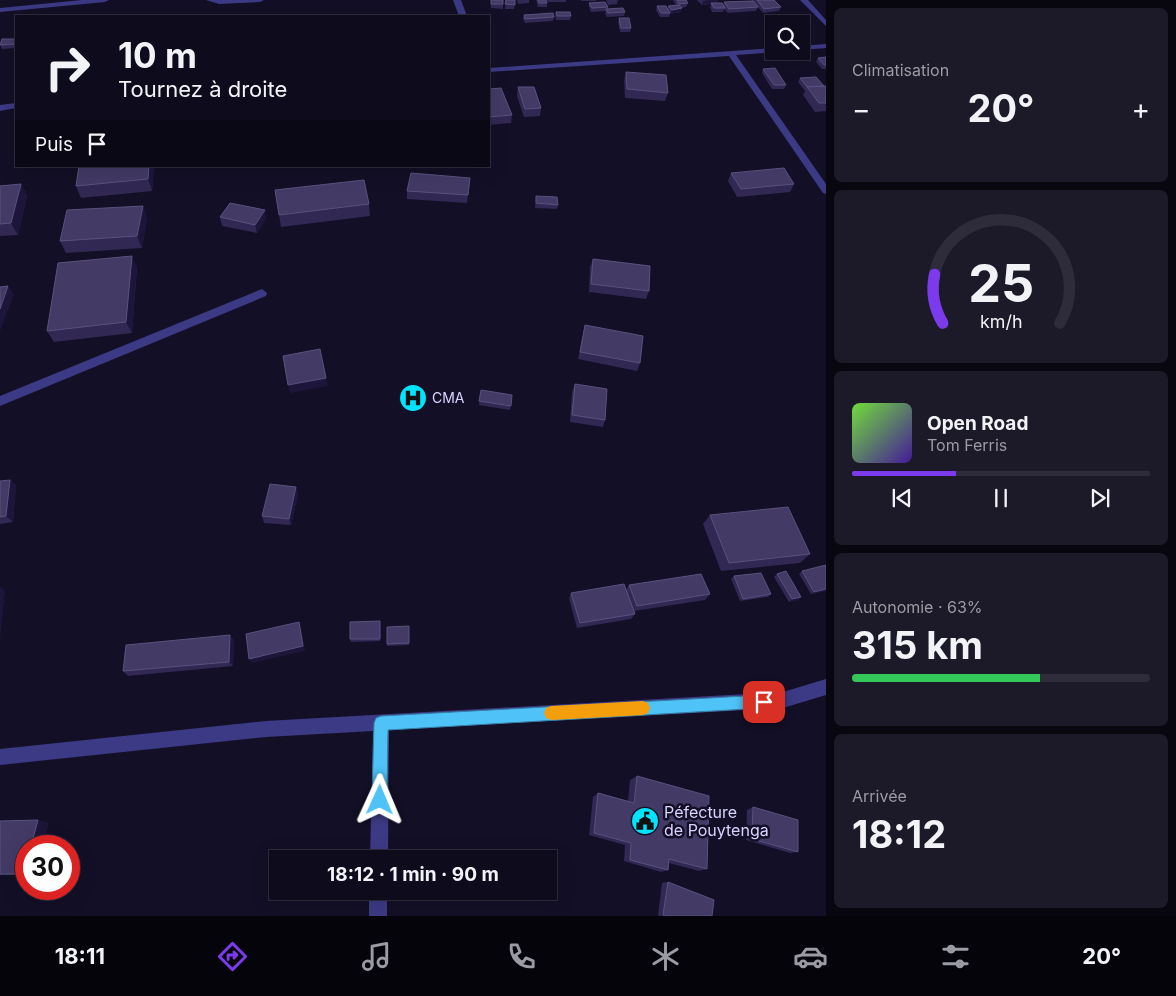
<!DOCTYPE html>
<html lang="fr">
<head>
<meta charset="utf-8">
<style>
  body { margin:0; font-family:Inter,sans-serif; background:#1c1929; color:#f1f3f6; height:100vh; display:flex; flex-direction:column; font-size:19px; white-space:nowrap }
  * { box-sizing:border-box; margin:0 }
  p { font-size:16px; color:#9b9ba3 }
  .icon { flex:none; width:28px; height:28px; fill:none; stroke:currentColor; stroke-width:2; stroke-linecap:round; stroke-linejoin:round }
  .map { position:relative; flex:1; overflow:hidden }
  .panel { display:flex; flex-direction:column; gap:8px; padding:8px; background:#08060f; width:350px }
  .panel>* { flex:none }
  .hud { position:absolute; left:15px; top:15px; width:475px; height:152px; border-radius:0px; box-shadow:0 5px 20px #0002,0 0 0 1px #2e2b3b; background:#0e0b1c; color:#f1f3f6; overflow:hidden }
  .tools { position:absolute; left:765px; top:15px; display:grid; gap:10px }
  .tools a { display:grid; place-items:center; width:45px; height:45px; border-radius:0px; background:#0e0b1c; box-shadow:0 5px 20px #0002,0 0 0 1px #2e2b3b; font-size:25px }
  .speed { position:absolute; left:15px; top:835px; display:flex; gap:10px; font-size:25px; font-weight:700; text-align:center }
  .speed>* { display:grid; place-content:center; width:65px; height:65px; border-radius:50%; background:#0e0b1c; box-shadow:0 5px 20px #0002,0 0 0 1px #2e2b3b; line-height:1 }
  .speed .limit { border:8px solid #d22; background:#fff; color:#111 }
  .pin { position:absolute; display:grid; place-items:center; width:42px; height:42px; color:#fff; margin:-21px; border-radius:10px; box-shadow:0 2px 8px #0006 }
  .me { position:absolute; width:55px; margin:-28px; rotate:1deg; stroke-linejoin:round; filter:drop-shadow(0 0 4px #0008) }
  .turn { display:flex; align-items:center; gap:18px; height:105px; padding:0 20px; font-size:22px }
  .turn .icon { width:65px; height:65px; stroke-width:2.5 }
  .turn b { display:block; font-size:35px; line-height:42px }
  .then { display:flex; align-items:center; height:48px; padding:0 20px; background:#0003; gap:10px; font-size:19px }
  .big { font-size:38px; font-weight:700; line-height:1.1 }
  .panel .card { flex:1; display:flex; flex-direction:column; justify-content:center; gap:8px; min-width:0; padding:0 18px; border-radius:8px; background:#1c1929 }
  .panel .dial { align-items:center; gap:0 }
  .dial svg { height:130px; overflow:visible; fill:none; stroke:#2e2b3b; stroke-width:7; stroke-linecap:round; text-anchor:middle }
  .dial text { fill:#f1f3f6; stroke:none }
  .song { display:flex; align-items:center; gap:15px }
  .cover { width:60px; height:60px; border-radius:8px; background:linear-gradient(135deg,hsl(100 70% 55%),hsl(260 70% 35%)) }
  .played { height:5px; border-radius:2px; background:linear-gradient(90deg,#7c3aed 35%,#2e2b3b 35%) }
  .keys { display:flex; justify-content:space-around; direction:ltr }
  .heat { display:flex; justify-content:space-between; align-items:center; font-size:28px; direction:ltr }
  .charge { height:8px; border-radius:4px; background:linear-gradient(90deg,#34c759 63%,#2e2b3b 0) }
  .trip { position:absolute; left:269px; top:850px; width:288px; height:50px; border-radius:0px; background:#0e0b1c; box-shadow:0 5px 20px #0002,0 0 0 1px #2e2b3b; font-weight:700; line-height:50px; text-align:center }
  .tab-bar { display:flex; height:80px; justify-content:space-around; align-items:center; background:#06040b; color:#9b9ba3 }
  .tab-bar .icon { width:35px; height:35px }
  .tab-bar .active { color:#7c3aed }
  .tab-bar b { font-size:22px; color:#f1f3f6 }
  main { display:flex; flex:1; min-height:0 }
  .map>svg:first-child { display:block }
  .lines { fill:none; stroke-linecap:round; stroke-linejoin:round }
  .lane { fill:#3d3a85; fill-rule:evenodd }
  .street { fill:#3d3a85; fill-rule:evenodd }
  .wall { fill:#312854 }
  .shaded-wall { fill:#1d163a }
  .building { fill:#433a66; stroke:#5a527e }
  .route { fill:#4fc3f7; stroke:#337fa1 }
  .slow { fill:#f59e0b }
  .labels { text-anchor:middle; stroke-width:5; stroke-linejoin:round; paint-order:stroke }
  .poi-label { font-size:14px; fill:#d9d4ff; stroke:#130f26; text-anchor:start }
  .near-poi-label { font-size:16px; fill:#d9d4ff; stroke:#130f26; text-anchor:start }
</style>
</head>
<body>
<main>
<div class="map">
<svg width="826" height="916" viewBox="0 0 826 916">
  <rect width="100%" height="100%" fill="#130f26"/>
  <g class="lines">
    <path class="lane" d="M262 289 267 293 266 296 0 406V396Z"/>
    <g class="street">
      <path d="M82 0H109L105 2 0 12V8Z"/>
      <path d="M206 0H264L260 2 219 4Z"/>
      <path d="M453 0H461L467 16H459Z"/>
      <path d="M800 0H808L826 20V26Z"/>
      <path d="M826 44V48L801 50V46Z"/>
      <path d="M774 48V51L777 52 736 55 826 184V194L823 193 729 56 489 72V68Z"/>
      <path d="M16 103V108L0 111V105Z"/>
      <path d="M826 679V695L783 708 389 730 388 859H370L373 731 266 737 0 765V749L266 721 783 692Z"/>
      <rect x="369" y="891" width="18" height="25"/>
    </g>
  </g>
  <g class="wall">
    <path d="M491 0H503V9L491 8Z"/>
    <path d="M506 0H515L514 9H505Z"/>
    <path d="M517 0H529V3L518 4Z"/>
    <path d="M536 0H546L547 3V7H538Z"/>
    <path d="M547 0H566V2H548Z"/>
    <rect x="581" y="0" width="15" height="1"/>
    <path d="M606 0H618L617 4 608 5Z"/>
    <path d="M673 0H686L688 3 686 7 682 8 681 12 670 14V13L669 17H660L656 10 657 6 668 8V6L676 5Z"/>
    <path d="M697 0H718L717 3 723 5 724 2 752 1V0H774L781 7 779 11 763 13 757 6 758 7 756 11 728 13 724 9 723 12H712L710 7 711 4 702 5Z"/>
    <path d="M589 3 608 7V9L625 12 624 16 607 17 605 13 606 11 591 12 589 7Z"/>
    <path d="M556 12 571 16 570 20H556L555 16Z"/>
    <path d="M524 15 554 17 553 21 525 23 523 19Z"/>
    <path d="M619 18 631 28 630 32H620L618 22Z"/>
    <path d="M768 22 774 24V34L767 26Z"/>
    <path d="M16 39V48L2 49 0 44Z"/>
    <path d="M826 57V69H822L816 62 818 58Z"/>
    <path d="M763 69 786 85 784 89H772L762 73Z"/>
    <path d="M626 72 668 93 665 101 625 98 624 80Z"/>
    <path d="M800 78 824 86H826V111L815 112 803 95 805 91 798 82Z"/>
    <path d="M518 87 541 108 540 116 524 117 517 96Z"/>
    <path d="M489 89 512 115 511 123 489 125Z"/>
    <path d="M79 166H154L152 191 81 198 76 186Z"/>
    <path d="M731 173 794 184 790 192 737 197 728 181Z"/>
    <path d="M470 178 467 203 407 199V191Z"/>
    <path d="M21 184 27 196 18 235 0 236V186Z"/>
    <path d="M536 196 558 205 557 209 535 208Z"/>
    <path d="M369 204 370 216 281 227 279 215Z"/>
    <path d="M220 217 266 218 257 233 222 226Z"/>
    <path d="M147 218 142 248 66 253 60 241Z"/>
    <path d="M593 259 649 291 646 299 589 292 590 267Z"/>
    <path d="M137 267 132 333 54 342 47 331Z"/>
    <path d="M585 325 640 363 637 371 578 359Z"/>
    <path d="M575 384 605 420 603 427 570 422 572 392Z"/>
    <path d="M481 390 512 395 510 410 479 405Z"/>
    <path d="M10 480 16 486 13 522 0 524V481Z"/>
    <path d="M296 487 298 494 291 525 264 523 262 516Z"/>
    <path d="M710 515 810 554 800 563 721 571 703 524Z"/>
    <path d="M802 571 826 591 811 594 799 574Z"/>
    <path d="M777 574 801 597 798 600 789 602 774 577Z"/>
    <path d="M734 576 771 594 768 597 740 601 731 579Z"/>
    <path d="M629 585 710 594 705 600 634 611 635 614 631 619 577 628 569 598 571 593 626 590Z"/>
    <path d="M380 621V641L351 642 350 639Z"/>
    <path d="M409 626V645L387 646V627Z"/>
    <path d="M234 640 233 666 128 676 123 671Z"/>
    <path d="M637 776 707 869 699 871 669 863 668 870 661 872 624 861 625 845 589 835 593 797 598 793 628 801 630 780Z"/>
    <path d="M753 807 798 852 790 853 746 840 747 810Z"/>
    <path d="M0 821 49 823 26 846V875H0Z"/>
    <path d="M668 882 712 916H660L658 915 662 883Z"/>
  </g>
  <g class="shaded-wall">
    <path d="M709 0H718L717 3 702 5 703 1Z"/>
    <path d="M682 8 681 12 670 14 672 10Z"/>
    <path d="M149 166H154L152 191 148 179Z"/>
    <path d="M21 184 27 196 18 235 11 223Z"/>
    <path d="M143 206 147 218 142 248 137 236Z"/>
    <path d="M265 210 266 218 257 233 255 225Z"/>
    <path d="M132 256 137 267 132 333 126 322Z"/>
    <path d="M8 286 14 294 0 331V309Z"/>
    <path d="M326 378 328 386 290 393 288 385Z"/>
    <path d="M10 480 16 486 13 522 6 516Z"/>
    <path d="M296 487 298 494 291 525 289 519Z"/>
    <path d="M0 586 5 591 0 638Z"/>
    <path d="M826 589V591L811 594 814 592Z"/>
    <path d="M801 597 798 600 789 602 792 599Z"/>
    <path d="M299 622 301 627 305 651 252 663 249 659Z"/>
    <path d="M230 635 234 640 233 666 229 662Z"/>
    <path d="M38 820 49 823 43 846H31Z"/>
  </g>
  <g class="building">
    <rect x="491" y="0" width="12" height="4"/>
    <path d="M506 0H515V5L505 4Z"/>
    <path d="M538 0H546L547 3H539Z"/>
    <path d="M677 0H686L688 3 679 4Z"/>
    <path d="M757 0H774L781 7 764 9Z"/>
    <path d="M753 1 758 7 729 9 724 2Z"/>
    <path d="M605 2 608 7 592 8 589 3Z"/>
    <path d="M711 3H722L725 8H714Z"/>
    <path d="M679 5 682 8 672 10 668 6Z"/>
    <path d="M657 6H666L670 13H661Z"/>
    <path d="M623 8 625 12 608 13 606 9Z"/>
    <path d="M556 12H570L571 16H557Z"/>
    <path d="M553 13 554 17 525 19 524 15Z"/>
    <path d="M619 18H629L631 28H621Z"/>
    <path d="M778 21 780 24H774V28L768 22Z"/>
    <path d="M2 39H16V44L0 45Z"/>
    <path d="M826 57V65H824L818 58Z"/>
    <path d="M775 68 786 85H774L763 69Z"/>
    <path d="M626 72 666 75 668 93 627 89Z"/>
    <path d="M816 77 824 86 807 87 808 88 800 78Z"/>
    <path d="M826 86V103H819L807 87Z"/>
    <path d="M518 87H534L541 108 525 109Z"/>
    <path d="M501 88 512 115 489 117V89Z"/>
    <path d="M79 166H149L148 179 76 186Z"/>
    <path d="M784 168 794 184 741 189 731 173Z"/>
    <path d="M411 173 470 178 468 195 407 191Z"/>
    <path d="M364 180 369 204 279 215 275 190Z"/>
    <path d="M21 184 11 223 0 224V186Z"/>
    <path d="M536 196 557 197 558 205 536 203Z"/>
    <path d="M230 203 265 210 255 225 220 217Z"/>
    <path d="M143 206 137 236 60 241 67 210Z"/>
    <path d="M132 256 126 322 47 331 58 263Z"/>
    <path d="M593 259 650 266 649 291 591 284Z"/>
    <path d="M8 286 0 309V287Z"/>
    <path d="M585 325 643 336 640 363 580 352Z"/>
    <path d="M320 349 326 378 288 385 283 356Z"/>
    <path d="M575 384 607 389 605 420 572 415Z"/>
    <path d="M481 390 512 395 511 406 479 401Z"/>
    <path d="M10 480 6 516 0 517V481Z"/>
    <path d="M270 484 296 487 289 519 262 516Z"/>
    <path d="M788 507 810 554 729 563 710 515Z"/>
    <path d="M826 565V589L814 592 802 571Z"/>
    <path d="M786 571 801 597 792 599 777 574Z"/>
    <path d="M761 573 771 594 743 599 734 576Z"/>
    <path d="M701 574 710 594 637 606 629 585Z"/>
    <path d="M624 584 635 614 580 623 571 593Z"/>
    <path d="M380 621V639H350V622Z"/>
    <path d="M299 622 303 646 249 659 246 634Z"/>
    <path d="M409 626V643L387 644V627Z"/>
    <path d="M230 635 229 662 123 671 126 645Z"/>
    <path d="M637 776 709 796 707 869 669 859 668 870 630 860 631 843 594 833 598 793 634 803Z"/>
    <path d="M753 807 798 820V852L752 839Z"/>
    <path d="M38 820 31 846H26V866L24 874H0V821Z"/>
    <path d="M668 882 714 900 712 916H665L663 915Z"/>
  </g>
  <path class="route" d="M764 695 769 697 771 702 769 706 764 708 388 730 387 800 385 806 380 808 374 806 372 800 374 723 376 718 381 716Z"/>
  <path class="slow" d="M643 701 648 703 650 708 648 713 643 715 551 720 546 718 544 713 546 708 551 706Z"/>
  <defs>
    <g id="hospital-disc" transform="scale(1.4375)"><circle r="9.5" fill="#00e5ff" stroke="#130f26"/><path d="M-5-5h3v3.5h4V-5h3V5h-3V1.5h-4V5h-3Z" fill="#111"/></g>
    <g id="civic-disc" transform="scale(1.4375)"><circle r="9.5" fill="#00e5ff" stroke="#130f26"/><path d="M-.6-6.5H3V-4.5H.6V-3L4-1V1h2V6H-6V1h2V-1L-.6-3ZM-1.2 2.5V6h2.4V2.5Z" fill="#111"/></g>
  </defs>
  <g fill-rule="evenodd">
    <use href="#hospital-disc" x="413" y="398"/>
    <use href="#civic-disc" x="645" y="821"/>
  </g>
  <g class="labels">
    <g class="poi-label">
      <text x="432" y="403">CMA</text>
    </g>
    <g class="near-poi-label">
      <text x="664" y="818">Péfecture<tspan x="664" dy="18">de Pouytenga</tspan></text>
    </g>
  </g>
</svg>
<div class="tools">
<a><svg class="icon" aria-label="search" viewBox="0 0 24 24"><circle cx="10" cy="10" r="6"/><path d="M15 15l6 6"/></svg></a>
</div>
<div class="speed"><div class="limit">30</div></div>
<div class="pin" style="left:764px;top:702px;background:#d93025"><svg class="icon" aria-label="arrive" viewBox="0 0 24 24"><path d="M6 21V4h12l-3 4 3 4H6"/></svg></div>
<svg class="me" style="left:380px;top:800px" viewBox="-20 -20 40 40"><path d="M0-17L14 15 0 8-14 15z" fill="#4fc3f7" stroke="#fff" stroke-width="4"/></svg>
<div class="trip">18:12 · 1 min · 90 m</div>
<div class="hud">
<div class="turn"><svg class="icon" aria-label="right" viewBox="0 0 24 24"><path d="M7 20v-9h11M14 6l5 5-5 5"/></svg><div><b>10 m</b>Tournez à droite</div></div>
<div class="then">Puis<svg class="icon" aria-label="arrive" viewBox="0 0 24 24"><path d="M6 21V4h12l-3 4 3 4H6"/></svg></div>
</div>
</div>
<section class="panel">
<div class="card"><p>Climatisation</p>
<div class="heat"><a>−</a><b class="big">20°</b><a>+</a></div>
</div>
<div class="card dial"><svg viewBox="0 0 100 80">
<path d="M14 69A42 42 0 1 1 86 69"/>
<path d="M14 69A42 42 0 0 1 9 39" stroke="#7c3aed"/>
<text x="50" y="56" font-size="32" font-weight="700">25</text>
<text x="50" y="72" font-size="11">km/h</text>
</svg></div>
<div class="card">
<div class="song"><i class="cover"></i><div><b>Open Road</b><p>Tom Ferris</p></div></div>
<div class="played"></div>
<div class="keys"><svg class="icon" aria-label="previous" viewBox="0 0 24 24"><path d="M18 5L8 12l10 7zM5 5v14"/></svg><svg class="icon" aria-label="pause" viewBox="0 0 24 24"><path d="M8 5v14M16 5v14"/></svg><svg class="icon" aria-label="next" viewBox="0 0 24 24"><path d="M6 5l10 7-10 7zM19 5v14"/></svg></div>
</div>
<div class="card"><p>Autonomie · 63%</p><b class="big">315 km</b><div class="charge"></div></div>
<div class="card"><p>Arrivée</p><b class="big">18:12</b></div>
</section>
</main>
<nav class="tab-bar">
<b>18:11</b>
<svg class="icon active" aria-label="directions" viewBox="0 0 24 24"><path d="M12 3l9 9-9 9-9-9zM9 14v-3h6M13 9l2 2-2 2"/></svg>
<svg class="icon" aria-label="music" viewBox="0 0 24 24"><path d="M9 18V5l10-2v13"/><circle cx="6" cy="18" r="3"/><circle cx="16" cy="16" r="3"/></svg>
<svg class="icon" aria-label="phone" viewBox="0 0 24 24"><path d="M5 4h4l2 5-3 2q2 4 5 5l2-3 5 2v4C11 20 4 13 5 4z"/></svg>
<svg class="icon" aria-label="climate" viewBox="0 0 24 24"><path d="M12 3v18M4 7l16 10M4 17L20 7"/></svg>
<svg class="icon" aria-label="car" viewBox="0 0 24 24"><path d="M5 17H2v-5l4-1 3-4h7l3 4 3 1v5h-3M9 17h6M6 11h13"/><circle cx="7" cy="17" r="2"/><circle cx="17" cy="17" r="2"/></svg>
<svg class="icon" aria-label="filters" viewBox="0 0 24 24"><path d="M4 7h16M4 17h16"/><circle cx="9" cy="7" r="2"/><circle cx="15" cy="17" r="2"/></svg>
<b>20°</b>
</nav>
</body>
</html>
